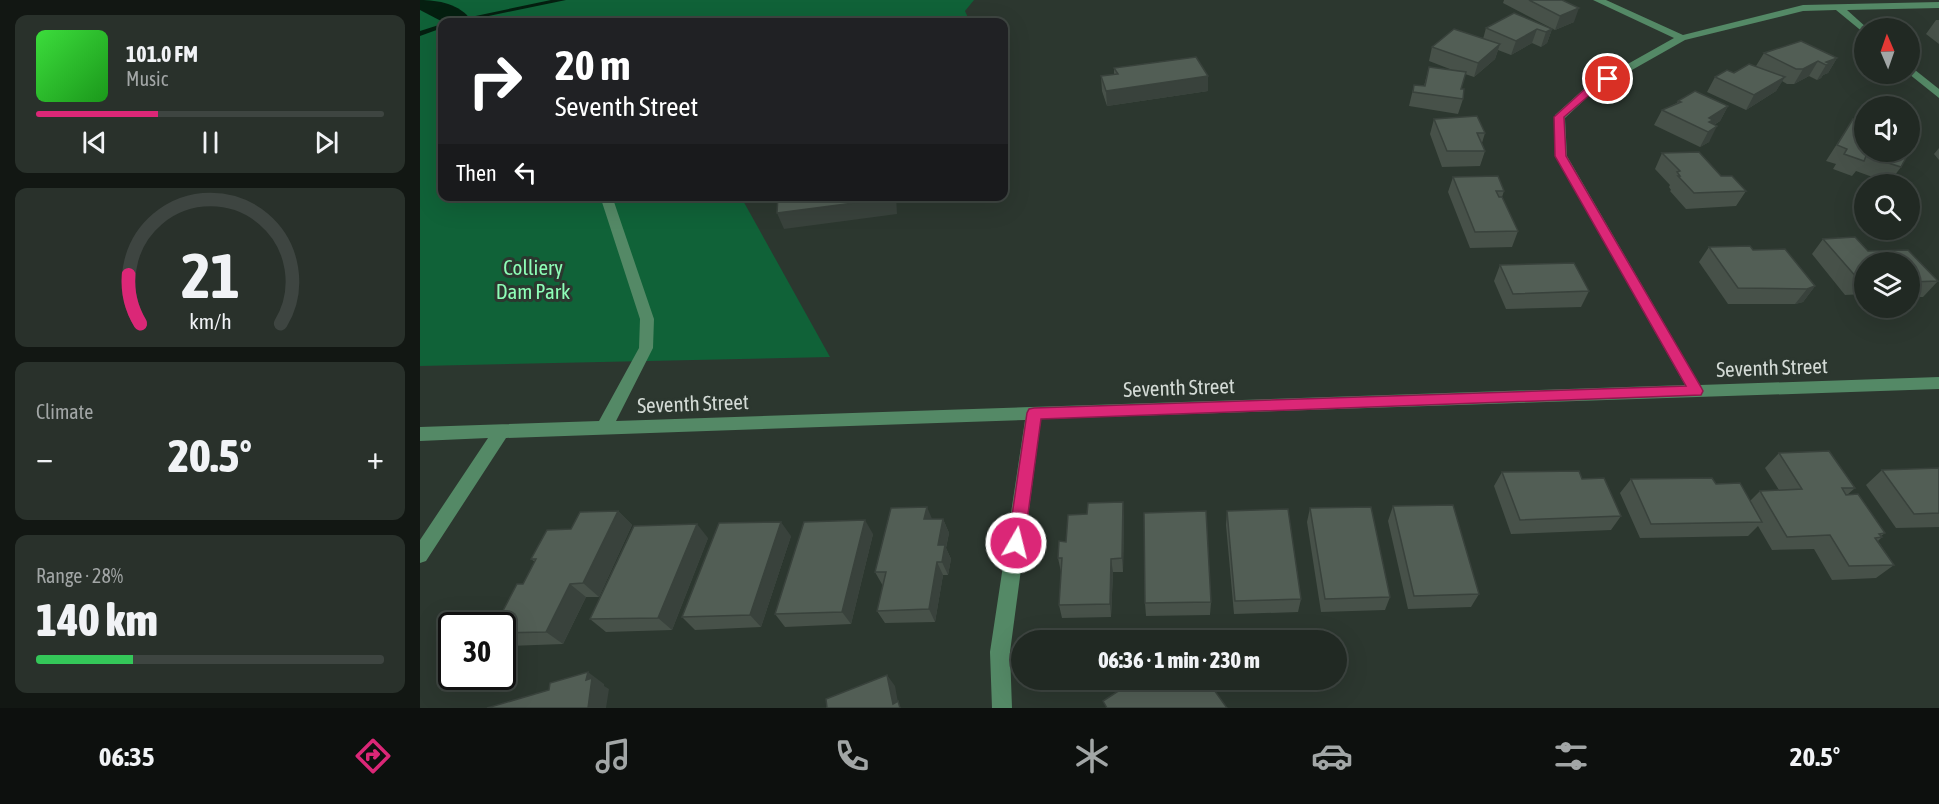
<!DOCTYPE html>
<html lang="en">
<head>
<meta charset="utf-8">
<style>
  body { margin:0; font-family:"Asap Condensed",sans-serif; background:#29312b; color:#f1f3f6; height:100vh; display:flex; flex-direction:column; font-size:22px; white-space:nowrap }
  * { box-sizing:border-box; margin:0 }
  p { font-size:20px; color:#a2a6a6 }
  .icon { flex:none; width:33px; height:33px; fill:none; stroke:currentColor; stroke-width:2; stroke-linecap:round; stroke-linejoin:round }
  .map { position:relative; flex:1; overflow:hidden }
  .drawer { display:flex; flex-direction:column; gap:15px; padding:15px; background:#121713; width:420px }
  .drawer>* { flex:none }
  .guide { position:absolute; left:18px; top:18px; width:570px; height:183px; border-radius:12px; box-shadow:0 6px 24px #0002,0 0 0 2px #3e4541; background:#202124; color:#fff; overflow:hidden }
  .needle { width:39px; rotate:358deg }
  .buttons { position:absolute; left:1434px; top:18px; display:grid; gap:12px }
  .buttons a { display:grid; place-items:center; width:66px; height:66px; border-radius:50%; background:#212923; box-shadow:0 6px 24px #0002,0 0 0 2px #3e4541; font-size:30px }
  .speed { position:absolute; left:18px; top:612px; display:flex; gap:12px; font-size:30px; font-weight:700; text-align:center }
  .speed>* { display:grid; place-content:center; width:78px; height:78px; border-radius:50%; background:#212923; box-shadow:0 6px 24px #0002,0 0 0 2px #3e4541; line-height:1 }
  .speed .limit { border:3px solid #111; border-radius:9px; background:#fff; color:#111 }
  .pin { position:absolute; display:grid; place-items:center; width:51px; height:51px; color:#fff; margin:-26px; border:3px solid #fff; border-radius:50%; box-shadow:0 2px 6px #0007 }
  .me { position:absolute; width:66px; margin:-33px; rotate:8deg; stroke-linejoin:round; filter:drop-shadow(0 0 4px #0008) }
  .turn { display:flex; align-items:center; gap:21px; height:126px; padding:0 18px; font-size:27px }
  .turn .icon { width:78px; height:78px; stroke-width:2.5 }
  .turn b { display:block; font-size:42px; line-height:51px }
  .then { display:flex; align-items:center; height:57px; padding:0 18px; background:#0003; gap:12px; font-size:22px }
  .big { font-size:45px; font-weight:800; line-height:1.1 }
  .drawer .tile { flex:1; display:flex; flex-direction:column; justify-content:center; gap:9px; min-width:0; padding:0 21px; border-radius:12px; background:#29312b }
  .drawer .dial { align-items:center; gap:0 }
  .dial svg { height:156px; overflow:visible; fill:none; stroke:#3e4541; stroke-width:7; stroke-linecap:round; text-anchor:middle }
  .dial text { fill:#f1f3f6; stroke:none }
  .song { display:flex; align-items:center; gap:18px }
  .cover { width:72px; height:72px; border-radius:9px; background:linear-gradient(135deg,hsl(120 70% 55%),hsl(120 70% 35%)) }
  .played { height:6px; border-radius:3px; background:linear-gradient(90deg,#db2777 35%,#3e4541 35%) }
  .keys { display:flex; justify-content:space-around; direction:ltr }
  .heat { display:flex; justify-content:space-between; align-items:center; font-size:33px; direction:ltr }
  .charge { height:9px; border-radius:4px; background:linear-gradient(90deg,#34c759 28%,#3e4541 0) }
  .trip { position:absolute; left:591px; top:630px; width:336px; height:60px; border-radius:30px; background:#212923; box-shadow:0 6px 24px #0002,0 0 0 2px #3e4541; font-weight:800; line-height:60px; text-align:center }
  .tab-bar { display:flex; height:96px; justify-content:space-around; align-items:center; background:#0d100e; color:#a2a6a6 }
  .tab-bar .icon { width:42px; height:42px }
  .tab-bar .on { color:#db2777 }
  .tab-bar b { font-size:27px; color:#f1f3f6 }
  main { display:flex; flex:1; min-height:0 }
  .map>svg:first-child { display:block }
  .green { fill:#106238 }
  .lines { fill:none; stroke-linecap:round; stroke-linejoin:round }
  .stream { fill:#051f10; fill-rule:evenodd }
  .canal { fill:#051f10; fill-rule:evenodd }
  .minor { fill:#548966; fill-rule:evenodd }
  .wall { fill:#475149 }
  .shaded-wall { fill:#39423c }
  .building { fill:#525e55; stroke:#39423c; stroke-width:1.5 }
  .route { fill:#db2777; stroke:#8e194d; stroke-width:1.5 }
  .labels { text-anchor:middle; stroke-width:6; stroke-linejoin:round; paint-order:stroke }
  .park-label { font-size:21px; fill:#8efeb7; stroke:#2c372f }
  .street-label { font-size:21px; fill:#d3dad5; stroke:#2c372f }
</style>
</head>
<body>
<main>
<section class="drawer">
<div class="tile">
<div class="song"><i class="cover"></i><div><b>101.0 FM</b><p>Music</p></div></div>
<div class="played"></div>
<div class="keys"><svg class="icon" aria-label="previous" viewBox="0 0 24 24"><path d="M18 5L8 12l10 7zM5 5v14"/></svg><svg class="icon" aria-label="pause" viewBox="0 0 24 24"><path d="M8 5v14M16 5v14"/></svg><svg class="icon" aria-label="next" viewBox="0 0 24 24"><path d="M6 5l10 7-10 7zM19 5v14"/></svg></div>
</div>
<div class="tile dial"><svg viewBox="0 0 100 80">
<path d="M14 69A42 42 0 1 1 86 69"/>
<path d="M14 69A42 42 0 0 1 8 44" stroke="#db2777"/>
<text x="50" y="56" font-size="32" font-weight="700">21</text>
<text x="50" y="72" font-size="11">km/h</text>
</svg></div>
<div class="tile"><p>Climate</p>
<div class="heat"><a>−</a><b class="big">20.5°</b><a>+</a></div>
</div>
<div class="tile"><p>Range · 28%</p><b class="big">140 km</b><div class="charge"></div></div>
</section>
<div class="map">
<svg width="1519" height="708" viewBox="0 0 1519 708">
  <rect width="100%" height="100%" fill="#2c372f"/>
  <path class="green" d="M0 0H554L545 11 550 22H22V196L321 197 410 357 0 366Z"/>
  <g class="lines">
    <g class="stream">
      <path d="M131 0H146L40 22H27Z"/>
      <path d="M22 24V28L0 36V31Z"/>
    </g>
    <path class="canal" d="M0 0C18 0 40 4 51 20L50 22H23L0 10Z"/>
    <g class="minor">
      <path d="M1173 0H1186L1263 35 1383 5 1519 2V8L1427 10 1447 28H1444V33L1416 10 1383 11 1265 40 1173 92 1145 118 1147 156 1280 385 1519 377V389L621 419 590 652 592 708H572L570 652 605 420 86 438 6 561 0 563V540L68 438 0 441V427L179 421 219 348 220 319 180 196H192L234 319 233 348 196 421 1265 385 1135 156V115L1165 88 1254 38Z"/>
      <path d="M1490 66 1519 89V98L1489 74Z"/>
    </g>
  </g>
  <g class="wall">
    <path d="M1084 0H1142L1154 22 1135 30 1083 3Z"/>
    <path d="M1516 20H1519V44L1506 34Z"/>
    <path d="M1066 28 1132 29 1127 43 1121 47 1112 43 1091 55 1078 50 1075 59 1054 77 1045 74 1041 89 1043 99 1038 114 989 106 994 85 1004 86 1009 67 1035 71 1009 61 1012 47 1063 39Z"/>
    <path d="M1344 53 1417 58 1408 73 1403 75 1401 78 1397 80 1389 76 1374 84H1367L1362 81 1356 91 1326 110 1287 92 1295 77 1336 66Z"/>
    <path d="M694 68 788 91 687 106 682 91 681 76 694 75Z"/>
    <path d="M1258 101 1308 106 1300 121 1294 125 1289 142 1280 147 1234 125 1242 110 1257 103Z"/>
    <path d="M1014 119 1065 133 1062 143 1065 151 1060 166 1022 167 1010 134Z"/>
    <path d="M1433 119 1444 152 1481 167 1469 183 1436 171 1432 176 1413 169 1416 164 1406 161Z"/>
    <path d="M1519 148V160L1514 154Z"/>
    <path d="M1242 153 1301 176 1326 191 1316 206 1266 209 1250 191 1251 190 1249 187 1250 185 1235 169Z"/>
    <path d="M1033 177 1084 191 1082 197 1098 231 1092 247 1050 248 1028 192Z"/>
    <path d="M1435 237 1448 251 1488 250 1518 281 1503 297H1490V262H1444V294L1425 295 1392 254 1403 239Z"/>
    <path d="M1289 247 1333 250 1395 286 1383 302 1375 304H1308L1279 262Z"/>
    <path d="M1080 265 1169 291 1161 307 1086 309 1074 281Z"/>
    <path d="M1359 453 1435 488 1427 495 1465 533 1461 536 1462 537 1458 541 1474 565 1456 578 1412 580 1394 549 1352 550 1338 526 1328 536 1220 538 1200 493 1211 479 1296 484 1330 501 1340 491 1359 490 1345 468Z"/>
    <path d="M1519 468V527L1476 528 1446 485 1462 470Z"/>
    <path d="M1082 472 1162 479 1201 516 1191 530 1091 534 1074 486Z"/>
    <path d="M973 506 1059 594 1051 607 988 609 968 521Z"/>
    <path d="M890 508 970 597 965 610 901 612 887 522Z"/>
    <path d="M198 511 212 525 179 597H166L143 644 89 646 82 642V626L115 562 111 559 151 529Z"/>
    <path d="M807 511 881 599 878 612 814 614 806 525Z"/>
    <path d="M667 514 704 516 703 572H693L691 617 642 618 639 605 641 572 638 558 646 542Z"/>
    <path d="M511 519H523L529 533 526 548 531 559 528 575H523L515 622 465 623 457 611 463 586 455 572Z"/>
    <path d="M453 534 431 624 365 627 355 614Z"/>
    <path d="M371 536 341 627 275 630 262 617Z"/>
    <path d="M288 538 252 630 186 632 170 619Z"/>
    <path d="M791 602 790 615 726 616 725 603Z"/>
  </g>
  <g class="shaded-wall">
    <path d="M1159 8 1154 22 1135 30 1140 16Z"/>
    <path d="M1117 29 1112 43 1091 55 1096 41Z"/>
    <path d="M1132 29 1127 43 1121 47 1126 32Z"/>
    <path d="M1080 44 1075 59 1054 77 1058 63Z"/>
    <path d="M1417 58 1408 73 1403 75 1401 78 1397 80 1406 65V62Z"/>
    <path d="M1398 61 1389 76 1374 84 1383 69Z"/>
    <path d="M788 76V91L687 106 686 91Z"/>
    <path d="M1365 77 1356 91 1326 110 1334 95Z"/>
    <path d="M1308 106 1300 121 1288 128 1289 118Z"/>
    <path d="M1297 126 1289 142 1280 147 1288 132Z"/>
    <path d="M472 196H476L477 214 364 229 357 213Z"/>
    <path d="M1395 286 1383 302 1375 304 1387 289Z"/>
    <path d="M703 502 704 516 703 572 702 558Z"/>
    <path d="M507 507 513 521 504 519Z"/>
    <path d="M198 511 212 525 179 597 163 583Z"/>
    <path d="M523 519 529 533 526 548 531 559 528 575 522 562 518 545Z"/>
    <path d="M445 520 453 534 431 624 422 612Z"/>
    <path d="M361 522 371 536 341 627 330 615Z"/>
    <path d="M277 524 288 538 252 630 238 618Z"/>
    <path d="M691 559 693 572 691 617 690 604Z"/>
    <path d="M517 562 523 575 515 622 509 609Z"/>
    <path d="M150 584 166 597 143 644 126 632Z"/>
    <path d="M168 672 184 684V686L189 689 186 708H168L166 680Z"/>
    <path d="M467 675 475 686 479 708 473 704Z"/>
  </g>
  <g class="building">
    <path d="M1109 0H1142L1159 8 1140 16Z"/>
    <path d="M1094 13 1132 29 1126 32 1117 29 1096 41 1066 28Z"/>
    <path d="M1034 29 1080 44 1058 63 1012 47Z"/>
    <path d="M1381 41 1417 58 1406 62 1410 64 1406 65 1398 61 1383 69H1376L1344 53Z"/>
    <path d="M776 57 788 76 686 91 681 76 698 74 694 68Z"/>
    <path d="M1329 64 1365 77 1334 95 1295 77 1307 70 1314 73Z"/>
    <path d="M1009 67 1046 72 1041 89H1044L1043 99 993 92 994 85 1005 86Z"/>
    <path d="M1275 91 1308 106 1289 118 1293 120 1289 122 1297 126 1288 132 1242 110 1261 102 1258 101Z"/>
    <path d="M1057 116 1065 133H1057L1065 151H1027L1014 119Z"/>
    <path d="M1433 119 1444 123V152H1489L1481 167 1446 156 1444 161 1424 154 1427 149 1417 145Z"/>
    <path d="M1490 128 1499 131 1490 150Z"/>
    <path d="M1279 152 1301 176H1312L1326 191 1274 193 1258 176H1260L1257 172 1260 171 1242 153Z"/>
    <path d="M1078 176 1084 191H1076L1079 197H1082L1098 231 1055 232 1033 177Z"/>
    <path d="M358 196H472V198L357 213Z"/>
    <path d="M1435 237 1448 251 1488 250 1518 281 1490 282V262H1444V279H1438L1403 239Z"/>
    <path d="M1330 246 1333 250 1365 249 1395 286 1387 289 1318 288 1289 247Z"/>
    <path d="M1154 263 1169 291 1093 294 1080 265Z"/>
    <path d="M1409 451 1435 488H1422L1426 495 1438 494 1465 533 1459 534 1462 537 1455 538 1474 565 1429 566 1410 535 1367 537 1340 491 1382 489 1359 453Z"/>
    <path d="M1519 468V513L1494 514 1462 470Z"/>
    <path d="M1159 471 1162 479 1184 478 1201 516 1100 520 1082 472Z"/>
    <path d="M1292 478 1296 484 1320 483 1342 522 1231 524 1211 479Z"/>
    <path d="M703 502 702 558 691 559 690 604 639 605 642 558H638L639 541 646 542 648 515 667 514 668 503Z"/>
    <path d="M1033 505 1059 594 994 596 973 506Z"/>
    <path d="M507 507 504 519H523L518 545H525L522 562H517L509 609 457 611 466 572H455L471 508Z"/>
    <path d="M951 507 970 597 905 599 890 508Z"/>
    <path d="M868 509 881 599 815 601 807 511Z"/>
    <path d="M198 511 163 583 150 584 126 632 82 633V626H75L97 584H103L116 559H111L127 530 151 529 160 512Z"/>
    <path d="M786 511 791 602 725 603 724 513Z"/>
    <path d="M445 520 422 612 355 614 384 522Z"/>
    <path d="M361 522 330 615 262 617 299 523Z"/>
    <path d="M277 524 238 618 170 619 214 526Z"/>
    <path d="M168 672 166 680 172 678 168 708H67L129 690 130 683Z"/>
    <path d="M467 675 473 704 478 701 480 708H407L406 699Z"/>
    <path d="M732 680H760L764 686 774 680H787L807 708H687L683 701 709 684 714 691Z"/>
  </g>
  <path class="route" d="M1188 76 1191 77V81L1173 92 1144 117 1146 156 1281 387 1283 391 1281 395 621 419 604 543 602 549 596 551 590 549 588 543 607 413 609 409 614 408 1266 386 1135 156 1134 117 1166 88Z"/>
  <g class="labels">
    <g class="park-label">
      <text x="113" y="275">Colliery<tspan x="113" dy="24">Dam Park</tspan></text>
    </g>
    <g class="street-label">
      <text transform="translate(1352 368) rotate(-2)" y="7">Seventh Street</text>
      <text transform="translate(759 388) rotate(-2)" y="7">Seventh Street</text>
      <text transform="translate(273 404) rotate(-2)" y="7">Seventh Street</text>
    </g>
  </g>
</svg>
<div class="buttons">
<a><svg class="needle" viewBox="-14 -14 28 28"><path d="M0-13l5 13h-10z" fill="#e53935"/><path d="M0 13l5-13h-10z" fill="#a2a6a6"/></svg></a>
<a><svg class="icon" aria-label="sound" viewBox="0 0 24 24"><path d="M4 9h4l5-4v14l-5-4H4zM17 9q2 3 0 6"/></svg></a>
<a><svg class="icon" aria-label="search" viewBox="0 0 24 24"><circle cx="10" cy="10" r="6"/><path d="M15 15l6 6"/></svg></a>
<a><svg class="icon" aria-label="layers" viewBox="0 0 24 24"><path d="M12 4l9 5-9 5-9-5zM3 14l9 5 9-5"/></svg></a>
</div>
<div class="speed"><div class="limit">30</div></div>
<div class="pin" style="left:1188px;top:79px;background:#d93025"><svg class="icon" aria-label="arrive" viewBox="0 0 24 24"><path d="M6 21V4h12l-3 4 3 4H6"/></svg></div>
<svg class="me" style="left:596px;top:543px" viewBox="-20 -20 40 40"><circle r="17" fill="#db2777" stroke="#fff" stroke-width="3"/><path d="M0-11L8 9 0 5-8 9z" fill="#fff"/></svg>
<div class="trip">06:36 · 1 min · 230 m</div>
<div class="guide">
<div class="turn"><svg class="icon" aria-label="right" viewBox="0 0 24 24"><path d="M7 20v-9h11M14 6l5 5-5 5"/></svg><div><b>20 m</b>Seventh Street</div></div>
<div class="then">Then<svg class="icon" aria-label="left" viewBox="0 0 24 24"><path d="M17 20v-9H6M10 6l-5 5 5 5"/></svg></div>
</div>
</div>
</main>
<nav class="tab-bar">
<b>06:35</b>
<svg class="icon on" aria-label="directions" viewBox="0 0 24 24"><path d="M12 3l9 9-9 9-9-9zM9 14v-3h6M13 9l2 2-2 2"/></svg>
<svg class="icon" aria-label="music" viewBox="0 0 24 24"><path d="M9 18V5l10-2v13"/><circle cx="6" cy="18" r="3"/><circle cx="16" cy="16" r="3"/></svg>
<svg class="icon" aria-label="phone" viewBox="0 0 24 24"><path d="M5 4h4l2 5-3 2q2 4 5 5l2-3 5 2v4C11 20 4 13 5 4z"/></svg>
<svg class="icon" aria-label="climate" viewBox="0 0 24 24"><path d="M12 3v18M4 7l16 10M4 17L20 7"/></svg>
<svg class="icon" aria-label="car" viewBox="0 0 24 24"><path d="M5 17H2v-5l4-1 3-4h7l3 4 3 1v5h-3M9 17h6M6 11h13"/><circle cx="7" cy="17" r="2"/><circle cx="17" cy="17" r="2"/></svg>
<svg class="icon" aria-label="filters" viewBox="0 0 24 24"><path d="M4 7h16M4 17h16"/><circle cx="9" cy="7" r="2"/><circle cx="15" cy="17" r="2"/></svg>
<b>20.5°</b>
</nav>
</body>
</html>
